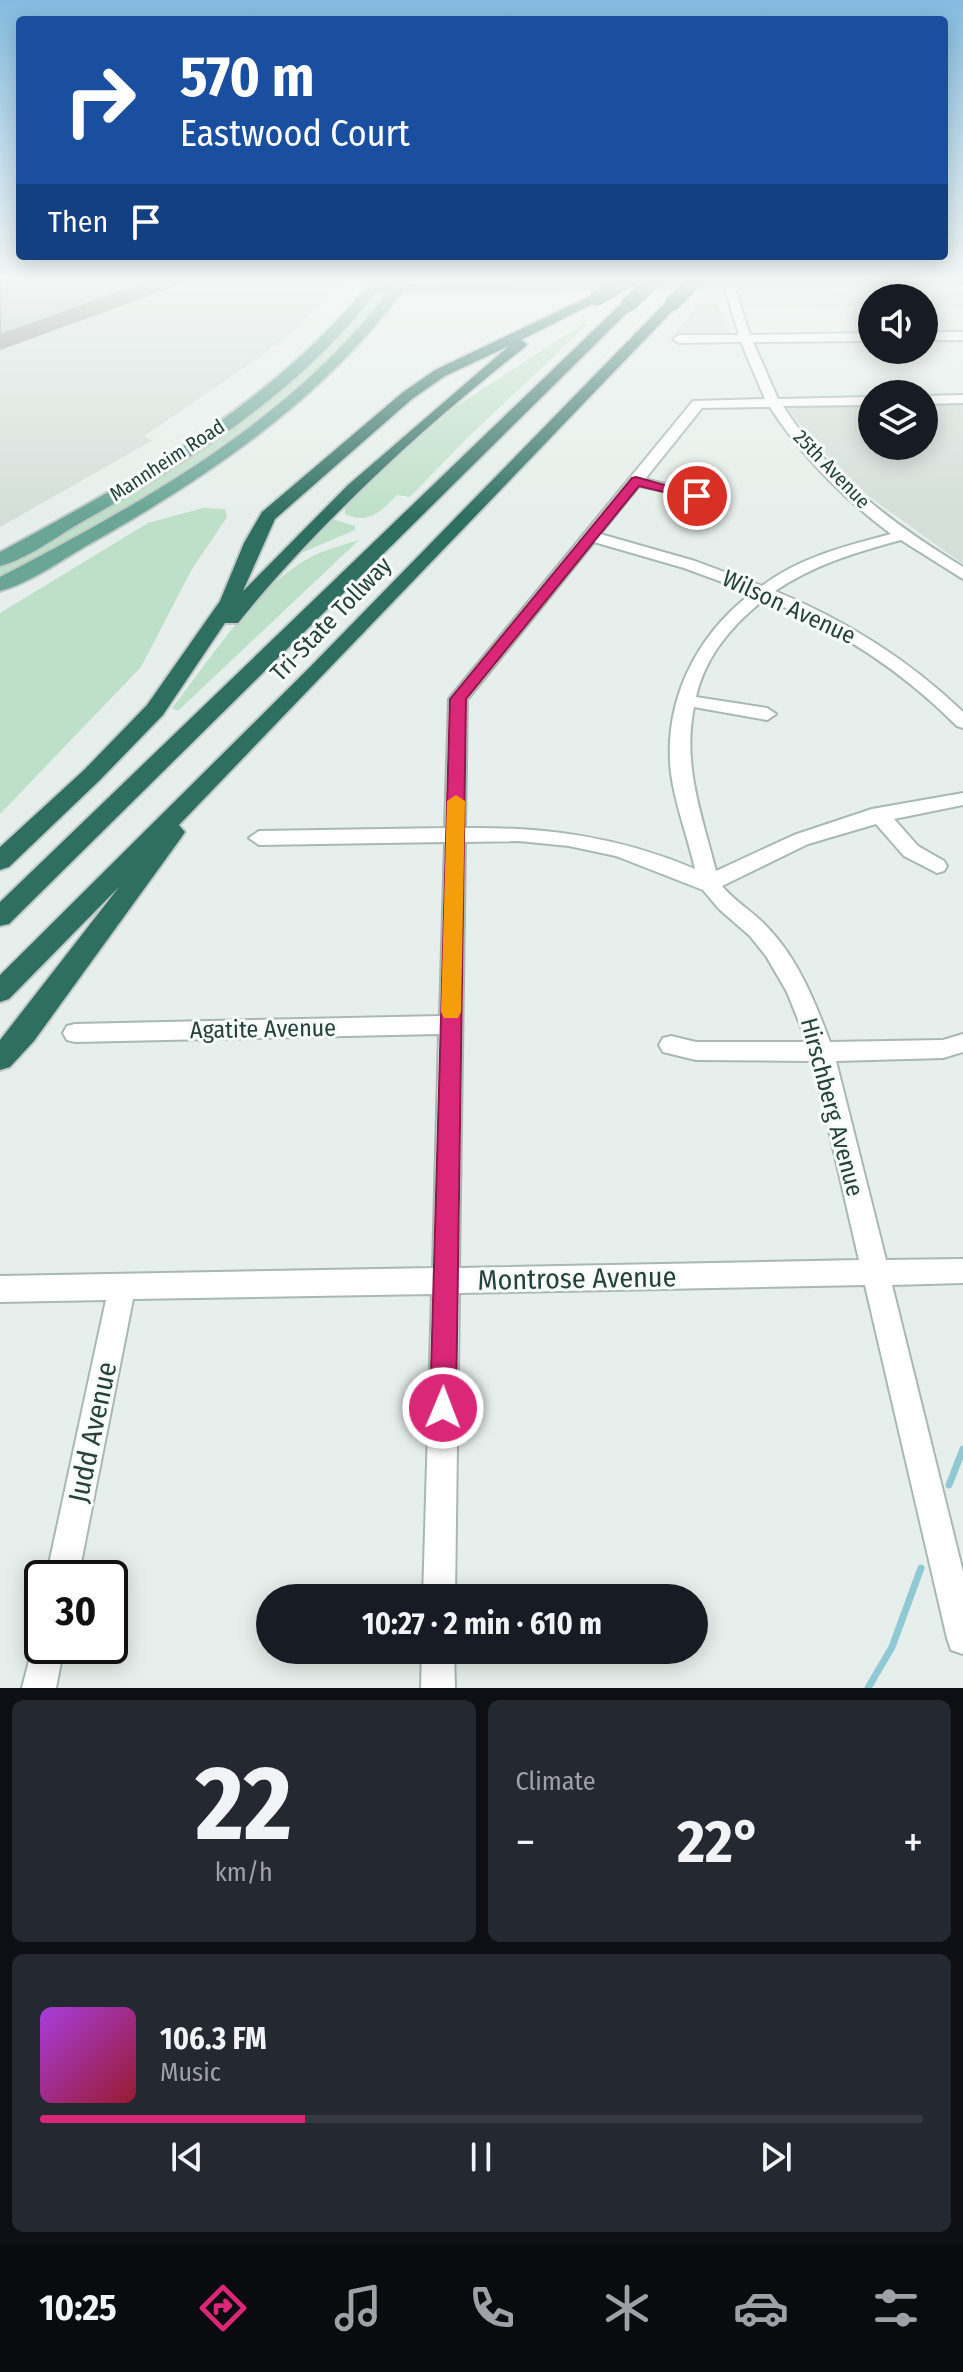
<!DOCTYPE html>
<html lang="en">
<head>
<meta charset="utf-8">
<style>
  body { margin:0; font-family:"Fira Sans Condensed",sans-serif; background:#242831; color:#f1f3f6; height:100vh; display:flex; flex-direction:column; font-size:30px; white-space:nowrap }
  * { box-sizing:border-box; margin:0 }
  p { font-size:26px; color:#9ea1a6 }
  .icon { flex:none; width:44px; height:44px; fill:none; stroke:currentColor; stroke-width:2; stroke-linecap:round; stroke-linejoin:round }
  .map { position:relative; height:1688px; overflow:hidden }
  .details { display:flex; flex-direction:column; gap:12px; padding:12px; background:#0d0f14; flex:1 }
  .details>* { flex:none }
  .hud { position:absolute; left:16px; top:16px; width:932px; height:244px; border-radius:8px; box-shadow:0 4px 20px #0003; background:#1a4fa0; color:#fff; overflow:hidden }
  .fabs { position:absolute; left:858px; top:284px; display:grid; gap:16px }
  .fabs a { display:grid; place-items:center; width:80px; height:80px; border-radius:50%; background:#171b24; box-shadow:0 4px 20px #0003; font-size:40px }
  .speed { position:absolute; left:24px; top:1560px; display:flex; gap:16px; font-size:40px; font-weight:700; text-align:center }
  .speed>* { display:grid; place-content:center; width:104px; height:104px; border-radius:50%; background:#171b24; box-shadow:0 4px 20px #0003; line-height:1 }
  .speed .limit { border:4px solid #111; border-radius:12px; background:#fff; color:#111 }
  .pin { position:absolute; display:grid; place-items:center; width:68px; height:68px; color:#fff; margin:-34px; border:4px solid #fff; border-radius:50%; box-shadow:0 2px 8px #0007 }
  .me { position:absolute; width:88px; margin:-44px; rotate:1deg; stroke-linejoin:round; filter:drop-shadow(0 0 6px #0008) }
  .turn { display:flex; align-items:center; gap:28px; height:168px; padding:0 32px; font-size:36px }
  .turn .icon { width:104px; height:104px; stroke-width:2.5 }
  .turn b { display:block; font-size:56px; line-height:68px }
  .then { display:flex; align-items:center; height:76px; padding:0 32px; background:#0003; gap:16px; font-size:30px }
  .big { font-size:60px; font-weight:700; line-height:1.1 }
  .details .widget { flex:1; display:flex; flex-direction:column; justify-content:center; gap:12px; min-width:0; padding:0 28px; border-radius:12px; background:#242831 }
  .details .dial { align-items:center; gap:0 }
  .dial b { font-size:104px; line-height:1 }
  .song { display:flex; align-items:center; gap:24px }
  .cover { width:96px; height:96px; border-radius:12px; background:linear-gradient(135deg,hsl(280 70% 55%),hsl(350 70% 35%)) }
  .played { height:8px; border-radius:4px; background:linear-gradient(90deg,#db2777 30%,#363941 30%) }
  .keys { display:flex; justify-content:space-around; direction:ltr }
  .heat { display:flex; justify-content:space-between; align-items:center; font-size:44px; direction:ltr }
  .details .tiles { flex:1; display:grid; gap:12px; grid-template-columns:1fr 1fr }
  .widget:last-child { grid-column:span 2 }
  .trip { position:absolute; left:256px; top:1584px; width:452px; height:80px; border-radius:40px; background:#171b24; box-shadow:0 4px 20px #0003; font-weight:700; line-height:80px; text-align:center }
  .tabs { display:flex; height:128px; justify-content:space-around; align-items:center; background:#090b0e; color:#9ea1a6 }
  .tabs .icon { width:56px; height:56px }
  .tabs .current { color:#db2777 }
  .tabs b { font-size:36px; color:#f1f3f6 }
  .map>svg:first-child { display:block }
  .built { fill:#d4dfda }
  .green { fill:#bfe0c8 }
  .lines { fill:none; stroke-linecap:round; stroke-linejoin:round }
  .stream { stroke:#8ec9d4; stroke-width:7 }
  .minor-casing { stroke:#a8b8b2; stroke-width:4 }
  .major-casing { stroke:#c2cac8; stroke-width:4 }
  .highway-casing { stroke:#c2cac8; stroke-width:4 }
  .minor { fill:#fff; fill-rule:evenodd }
  .major { fill:#6aa596; fill-rule:evenodd }
  .highway { fill:#2f6f62; fill-rule:evenodd }
  .highway-bridge-casing { stroke:#c2cac8; stroke-width:17; stroke-linecap:butt }
  .highway-bridge { stroke:#2f6f62; stroke-width:15 }
  .shaded-wall { fill:#838d89 }
  .building { fill:#bbcac4; stroke:#838d89; stroke-width:2 }
  .route { fill:#db2777; stroke:#8e194d; stroke-width:2 }
  .slow { fill:#f59e0b }
  .labels { text-anchor:middle; stroke-width:6; stroke-linejoin:round; paint-order:stroke }
  .far-street-label { font-size:20px; fill:#24423a; stroke:#f7fbf9 }
  .street-label { font-size:24px; fill:#24423a; stroke:#f7fbf9 }
  .near-street-label { font-size:28px; fill:#24423a; stroke:#f7fbf9 }
</style>
</head>
<body>
<div class="map">
<svg width="963" height="1688" viewBox="0 0 963 1688">
  <rect width="100%" height="100%" fill="#e6efeb"/>
  <g class="built">
    <path d="M0 279H350L327 295 294 330 261 356 144 436 153 440 0 527Z"/>
    <path d="M963 286V306L924 307V298H872V307L740 308 732 287Z"/>
    <path d="M711 288 730 336 672 337Z"/>
    <path d="M963 400V564L867 495 809 437 784 403 872 402V446H924V401Z"/>
  </g>
  <g class="green">
    <path d="M385 295C284 419 140 503 0 576V567L72 529 192 455 310 364 370 301Z"/>
    <path d="M584 323 588 324 465 440 410 497 397 495C381 511 369 525 345 514V508L353 499 350 497 455 407Z"/>
    <path d="M203 508 225 509 227 517 192 569 141 667 0 814V613L148 523Z"/>
    <path d="M332 519 355 526V530L294 556Z"/>
    <path d="M359 540 178 711 172 708C210 660 250 595 302 562 319 551 340 546 359 540Z"/>
  </g>
  <g class="lines">
    <g class="stream">
      <path d="M949 1485 963 1449"/>
      <path d="M868 1688 892 1647 921 1568"/>
    </g>
    <g class="minor-casing">
      <g id="minor">
        <path d="M723 281 733 283 750 335 872 333V341L753 342 778 399 872 397V405L783 406C828 476 893 524 963 567V579L901 540C856 552 814 565 775 591 845 620 908 659 963 712V728L957 726C901 670 838 629 765 599 734 623 705 656 696 697L767 708 776 714 767 720 694 707C682 765 702 816 716 871L794 835 872 809 963 793V805L894 819 918 846 944 861 947 866 944 871 937 873 904 856 876 824 808 844 722 886C735 902 754 912 768 928 798 959 815 1002 830 1042L943 1040 963 1034V1052L943 1058 836 1061 886 1260 963 1259V1283L892 1285 963 1572V1654L951 1650 947 1638 865 1285 459 1293 455 1598H423L432 1294 133 1299 78 1578H46L106 1300 0 1302V1276L433 1268 439 1034 75 1042 67 1040 63 1033 67 1026 75 1024 440 1016 445 842 259 845 249 838 259 831 445 828 449 699 452 695 693 401 765 399 741 342 679 343 673 339 679 335H739ZM770 407C802 457 843 498 891 534 846 546 800 557 762 586L695 561 600 534 639 486 702 499V493L645 479 702 408ZM594 542 684 568 752 593C695 636 663 703 671 773 675 805 688 837 695 869 620 837 546 827 465 828L467 700ZM519 841 569 846 616 856 703 890 719 909 750 936 766 956 787 992 807 1042H696L671 1036 663 1038 659 1045 663 1052 696 1060 813 1061 859 1260 459 1268 465 842Z"/>
        <rect x="924" y="332" width="39" height="8"/>
        <path d="M963 395V403L924 404V396Z"/>
        <path d="M42 1632V1646H64L56 1688H22L36 1634Z"/>
        <path d="M422 1650H454L455 1688H421Z"/>
      </g>
    </g>
    <g class="major-casing">
      <path id="major" d="M373 279H385L382 284H395L399 279H411L408 284 963 279V285L402 292C320 402 205 479 86 546 60 561 30 583 0 591V577C142 503 290 421 388 292H376C299 393 190 461 80 523 56 537 27 559 0 566V552C137 478 275 403 373 279Z"/>
    </g>
    <g class="highway-casing">
      <g id="highway">
        <path d="M592 295 604 298 521 340 527 344 525 347C426 424 317 525 238 623H225L163 715 100 780 9 867 0 870V847L84 770 147 705 220 601 244 543 262 512 402 393 435 370ZM509 346 348 485 243 591 275 519 412 399 445 376Z"/>
        <path d="M668 300 680 303 179 825 185 832 181 838 34 1041 10 1067 0 1070V1040L119 887 9 999 0 1002V975L309 668Z"/>
        <path d="M624 301 636 304 9 924 0 926V902Z"/>
      </g>
    </g>
    <use href="#minor" class="minor"/>
    <use href="#major" class="major"/>
    <use href="#highway" class="highway"/>
    <g class="highway-bridge-casing">
      <g id="highway-bridge">
        <path d="M597 298 629 279"/>
        <path d="M673 303 696 279"/>
        <path d="M629 304 655 279"/>
      </g>
    </g>
    <use href="#highway-bridge" class="highway-bridge"/>
  </g>
  <path class="shaded-wall" d="M158 279H195L0 350V335Z"/>
  <path class="building" d="M0 279H158L0 335Z"/>
  <linearGradient id="sky" x2="0" y2="1"><stop stop-color="#84bce0"/><stop offset="0.54" stop-color="#f4f8f6"/><stop offset="1" stop-color="#f4f8f6" stop-opacity="0"/></linearGradient>
  <rect width="963" height="515" fill="url(#sky)"/>
  <path class="route" d="M636 477 704 496 697 500 639 486 466 699 456 1408 452 1417 443 1421 434 1417 430 1408 450 699 632 478Z"/>
  <path class="slow" d="M456 795 465 801 461 1012 458 1018H444L441 1012 447 801Z"/>
  <g class="labels">
    <g class="far-street-label">
      <text transform="translate(167 460) rotate(-33)" y="7">Mannheim Road</text>
      <text transform="translate(832 469) rotate(46)" y="7">25th Avenue</text>
    </g>
    <g class="street-label">
      <text transform="translate(789 607) rotate(25)" y="8">Wilson Avenue</text>
      <text transform="translate(331 619) rotate(-46)" y="8">Tri-State Tollway</text>
      <text transform="translate(263 1029) rotate(-1)" y="8">Agatite Avenue</text>
      <text transform="translate(832 1107) rotate(75)" y="8">Hirschberg Avenue</text>
    </g>
    <g class="near-street-label">
      <text transform="translate(577 1278) rotate(-1)" y="10">Montrose Avenue</text>
      <text transform="translate(92 1432) rotate(-78)" y="10">Judd Avenue</text>
    </g>
  </g>
</svg>
<div class="fabs">
<a><svg class="icon" aria-label="sound" viewBox="0 0 24 24"><path d="M4 9h4l5-4v14l-5-4H4zM17 9q2 3 0 6"/></svg></a>
<a><svg class="icon" aria-label="layers" viewBox="0 0 24 24"><path d="M12 4l9 5-9 5-9-5zM3 14l9 5 9-5"/></svg></a>
</div>
<div class="speed"><div class="limit">30</div></div>
<div class="pin" style="left:697px;top:496px;background:#d93025"><svg class="icon" aria-label="arrive" viewBox="0 0 24 24"><path d="M6 21V4h12l-3 4 3 4H6"/></svg></div>
<svg class="me" style="left:443px;top:1408px" viewBox="-20 -20 40 40"><circle r="17" fill="#db2777" stroke="#fff" stroke-width="3"/><path d="M0-11L8 9 0 5-8 9z" fill="#fff"/></svg>
<div class="trip">10:27 · 2 min · 610 m</div>
<div class="hud">
<div class="turn"><svg class="icon" aria-label="right" viewBox="0 0 24 24"><path d="M7 20v-9h11M14 6l5 5-5 5"/></svg><div><b>570 m</b>Eastwood Court</div></div>
<div class="then">Then<svg class="icon" aria-label="arrive" viewBox="0 0 24 24"><path d="M6 21V4h12l-3 4 3 4H6"/></svg></div>
</div>
</div>
<section class="details">
<div class="tiles">
<div class="widget dial"><b>22</b><p>km/h</p></div>
<div class="widget"><p>Climate</p>
<div class="heat"><a>−</a><b class="big">22°</b><a>+</a></div>
</div>
<div class="widget">
<div class="song"><i class="cover"></i><div><b>106.3 FM</b><p>Music</p></div></div>
<div class="played"></div>
<div class="keys"><svg class="icon" aria-label="previous" viewBox="0 0 24 24"><path d="M18 5L8 12l10 7zM5 5v14"/></svg><svg class="icon" aria-label="pause" viewBox="0 0 24 24"><path d="M8 5v14M16 5v14"/></svg><svg class="icon" aria-label="next" viewBox="0 0 24 24"><path d="M6 5l10 7-10 7zM19 5v14"/></svg></div>
</div>
</div>
</section>
<nav class="tabs">
<b>10:25</b>
<svg class="icon current" aria-label="directions" viewBox="0 0 24 24"><path d="M12 3l9 9-9 9-9-9zM9 14v-3h6M13 9l2 2-2 2"/></svg>
<svg class="icon" aria-label="music" viewBox="0 0 24 24"><path d="M9 18V5l10-2v13"/><circle cx="6" cy="18" r="3"/><circle cx="16" cy="16" r="3"/></svg>
<svg class="icon" aria-label="phone" viewBox="0 0 24 24"><path d="M5 4h4l2 5-3 2q2 4 5 5l2-3 5 2v4C11 20 4 13 5 4z"/></svg>
<svg class="icon" aria-label="climate" viewBox="0 0 24 24"><path d="M12 3v18M4 7l16 10M4 17L20 7"/></svg>
<svg class="icon" aria-label="car" viewBox="0 0 24 24"><path d="M5 17H2v-5l4-1 3-4h7l3 4 3 1v5h-3M9 17h6M6 11h13"/><circle cx="7" cy="17" r="2"/><circle cx="17" cy="17" r="2"/></svg>
<svg class="icon" aria-label="filters" viewBox="0 0 24 24"><path d="M4 7h16M4 17h16"/><circle cx="9" cy="7" r="2"/><circle cx="15" cy="17" r="2"/></svg>
</nav>
</body>
</html>
